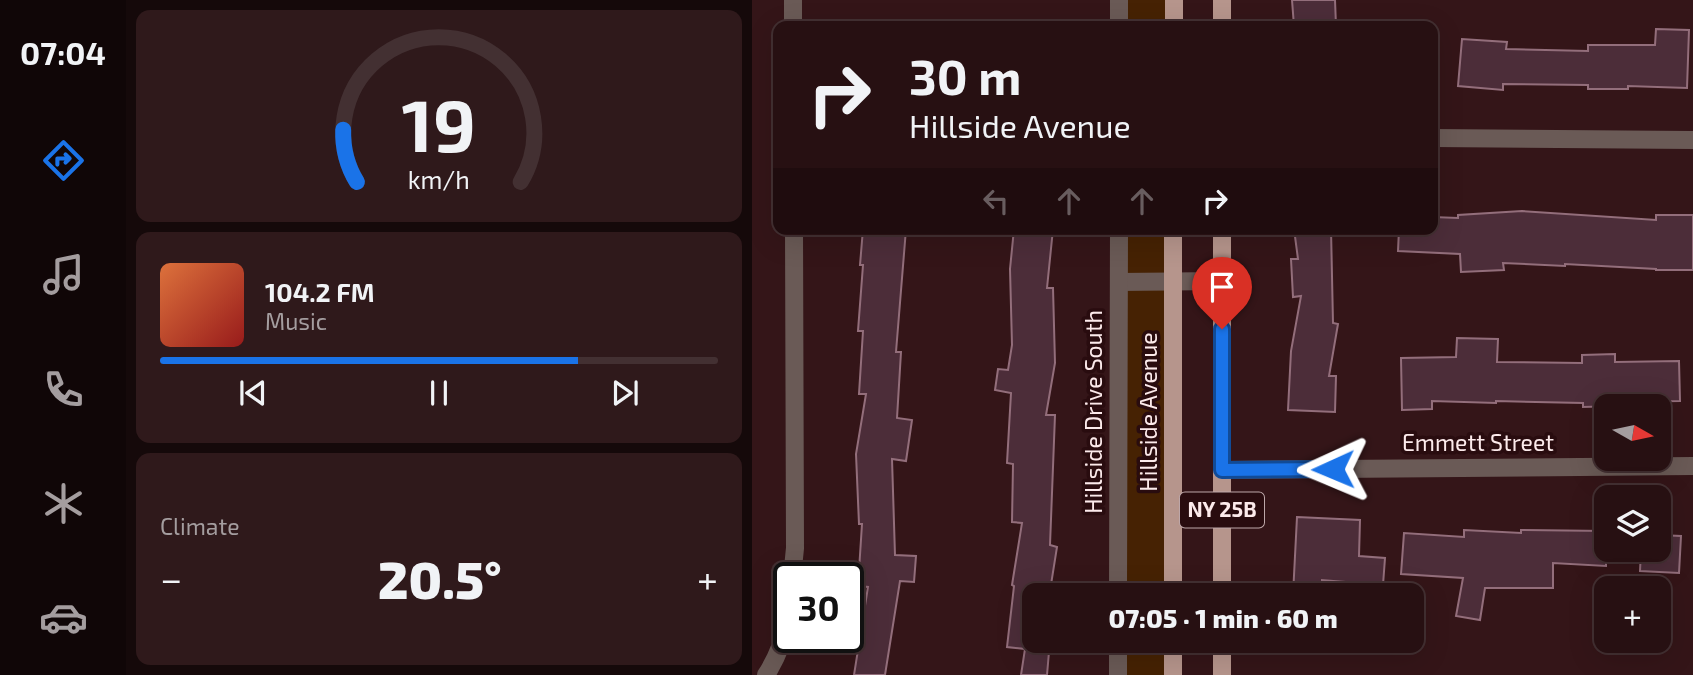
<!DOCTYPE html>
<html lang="en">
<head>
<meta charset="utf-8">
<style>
  body { margin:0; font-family:"Exo 2",sans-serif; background:#2f191b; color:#f1f3f6; height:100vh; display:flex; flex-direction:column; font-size:26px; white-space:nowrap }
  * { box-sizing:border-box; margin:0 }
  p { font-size:23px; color:#a49d9f }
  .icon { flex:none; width:38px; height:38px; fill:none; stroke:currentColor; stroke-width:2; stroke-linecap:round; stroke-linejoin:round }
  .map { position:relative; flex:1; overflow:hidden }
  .panel { display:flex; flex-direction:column; gap:10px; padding:10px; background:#15090a; width:626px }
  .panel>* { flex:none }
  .guide { position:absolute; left:21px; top:21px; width:665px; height:214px; border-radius:14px; box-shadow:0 7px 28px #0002,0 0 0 2px #433032; background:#271012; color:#f1f3f6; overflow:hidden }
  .needle { width:46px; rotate:99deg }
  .tools { position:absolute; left:842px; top:394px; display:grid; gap:14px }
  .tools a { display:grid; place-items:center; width:77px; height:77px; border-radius:14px; background:#271012; box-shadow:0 7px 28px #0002,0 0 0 2px #433032; font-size:35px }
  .speed { position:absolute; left:21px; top:562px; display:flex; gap:14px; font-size:35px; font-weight:700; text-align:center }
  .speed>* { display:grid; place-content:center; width:91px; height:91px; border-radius:50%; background:#271012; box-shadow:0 7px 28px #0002,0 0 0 2px #433032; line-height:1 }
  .speed .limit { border:4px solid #111; border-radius:10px; background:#fff; color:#111 }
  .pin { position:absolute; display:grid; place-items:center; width:60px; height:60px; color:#fff; margin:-72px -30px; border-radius:50% 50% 50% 0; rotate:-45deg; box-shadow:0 0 7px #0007 }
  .pin .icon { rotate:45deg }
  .me { position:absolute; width:77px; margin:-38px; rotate:269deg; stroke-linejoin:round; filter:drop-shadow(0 0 5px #0008) }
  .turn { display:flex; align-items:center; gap:24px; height:147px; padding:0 21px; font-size:32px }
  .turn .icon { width:91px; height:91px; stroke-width:2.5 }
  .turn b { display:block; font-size:49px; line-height:60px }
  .lanes { display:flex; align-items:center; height:66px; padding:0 21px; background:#0003; justify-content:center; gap:35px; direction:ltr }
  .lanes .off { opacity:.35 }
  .big { font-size:52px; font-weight:800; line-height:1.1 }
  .panel .card { flex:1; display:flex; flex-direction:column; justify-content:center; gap:10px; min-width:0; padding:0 24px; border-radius:14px; background:#2f191b }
  .panel .dial { align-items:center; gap:0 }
  .dial svg { height:182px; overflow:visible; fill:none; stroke:#433032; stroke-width:7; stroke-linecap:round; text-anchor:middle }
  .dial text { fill:#f1f3f6; stroke:none }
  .song { display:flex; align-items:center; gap:21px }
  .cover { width:84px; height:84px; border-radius:10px; background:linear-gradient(135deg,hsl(20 70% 55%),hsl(0 70% 35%)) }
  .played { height:7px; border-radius:4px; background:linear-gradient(90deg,#1a73e8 75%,#433032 75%) }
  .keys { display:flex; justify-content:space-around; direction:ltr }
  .heat { display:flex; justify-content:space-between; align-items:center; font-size:38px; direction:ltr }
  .trip { position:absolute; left:270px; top:583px; width:402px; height:70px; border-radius:14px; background:#271012; box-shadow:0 7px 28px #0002,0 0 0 2px #433032; font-weight:800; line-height:70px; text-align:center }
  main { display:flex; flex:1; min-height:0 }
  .menu { display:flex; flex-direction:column; width:126px; justify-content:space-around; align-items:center; background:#100607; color:#a49d9f }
  .menu .icon { width:49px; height:49px }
  .menu .active { color:#1a73e8 }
  .menu b { font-size:32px; color:#f1f3f6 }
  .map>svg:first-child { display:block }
  .green { fill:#462203 }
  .building { fill:#4c2d39; stroke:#936e7b; stroke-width:2 }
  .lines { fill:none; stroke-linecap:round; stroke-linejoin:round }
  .street { stroke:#6a5a56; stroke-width:18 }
  .primary { stroke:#b6958c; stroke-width:18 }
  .route-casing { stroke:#114b97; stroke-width:18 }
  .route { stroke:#1a73e8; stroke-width:12 }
  .labels { text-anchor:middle; stroke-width:7; stroke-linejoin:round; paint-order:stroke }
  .shield { fill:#290c0f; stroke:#bda7a9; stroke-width:2 }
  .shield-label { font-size:21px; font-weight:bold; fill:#fceaeb }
  .street-label { font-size:23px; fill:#fceaeb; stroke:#290c0f }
</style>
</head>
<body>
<main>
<nav class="menu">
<b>07:04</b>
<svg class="icon active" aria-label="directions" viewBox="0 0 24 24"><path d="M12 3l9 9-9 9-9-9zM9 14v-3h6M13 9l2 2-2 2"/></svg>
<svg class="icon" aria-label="music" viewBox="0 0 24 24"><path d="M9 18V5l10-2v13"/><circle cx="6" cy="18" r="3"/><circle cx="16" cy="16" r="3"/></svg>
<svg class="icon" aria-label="phone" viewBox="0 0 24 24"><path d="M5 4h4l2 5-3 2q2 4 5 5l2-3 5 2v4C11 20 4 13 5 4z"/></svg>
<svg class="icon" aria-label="climate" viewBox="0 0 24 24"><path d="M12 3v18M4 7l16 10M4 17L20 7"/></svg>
<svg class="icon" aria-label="car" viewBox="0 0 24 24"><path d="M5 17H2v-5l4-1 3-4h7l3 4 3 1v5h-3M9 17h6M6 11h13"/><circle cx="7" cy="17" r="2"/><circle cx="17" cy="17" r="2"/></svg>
</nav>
<section class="panel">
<div class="card dial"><svg viewBox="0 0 100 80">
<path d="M14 69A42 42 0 1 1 86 69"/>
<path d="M14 69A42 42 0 0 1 8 46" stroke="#1a73e8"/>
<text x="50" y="56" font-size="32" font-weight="700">19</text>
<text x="50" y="72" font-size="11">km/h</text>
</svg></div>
<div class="card">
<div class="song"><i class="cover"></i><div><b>104.2 FM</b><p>Music</p></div></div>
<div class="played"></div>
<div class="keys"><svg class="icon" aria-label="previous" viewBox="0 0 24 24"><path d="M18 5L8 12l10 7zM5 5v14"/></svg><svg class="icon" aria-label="pause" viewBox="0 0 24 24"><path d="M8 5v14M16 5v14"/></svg><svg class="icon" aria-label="next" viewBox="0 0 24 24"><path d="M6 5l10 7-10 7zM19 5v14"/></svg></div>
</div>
<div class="card"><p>Climate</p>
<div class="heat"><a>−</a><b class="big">20.5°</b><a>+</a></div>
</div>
</section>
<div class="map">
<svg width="941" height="675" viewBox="0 0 941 675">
  <rect width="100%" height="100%" fill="#341518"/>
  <g class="green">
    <rect x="367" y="0" width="55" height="26"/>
    <path d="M367 229H421V595H366Z"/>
    <rect x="366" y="641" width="55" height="34"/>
  </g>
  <g class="building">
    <path d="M540 0H583L584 26H542Z"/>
    <path d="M904 29 937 30 935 88 876 86V89H836V85L751 84V90L706 86 710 39 755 42 754 49 836 51V45H903Z"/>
    <path d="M770 211 904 220V215H941V270H904V269L813 264V266L751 263 752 270 709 272 708 254 646 251 647 229H681V217L706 218V215Z"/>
    <path d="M111 229H154L144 352H149L145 418 160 420 154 461 140 459 143 555 164 556 162 582 148 581 133 675H102L116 587 106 586 110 524H107L104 454 114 394H107L111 331H106L111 265H108Z"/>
    <path d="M262 229H301L295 288H301L303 363 294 415H303L298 545 305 547 298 591 282 589V640H298L295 675H269L273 649 255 647 262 586 260 585 270 523 260 522 261 464 255 463 259 393 243 390 246 369 256 370 260 345 258 269Z"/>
    <path d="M542 229H579L581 323 586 324 577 376H584L583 412 536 410 539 351 549 296 541 297 539 259H546Z"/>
    <path d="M705 338 746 339 745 362 830 363V355L863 354V362L927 361 928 401 864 402V406L831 407V403L744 401V403L680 401V409L650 410 649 358 704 357Z"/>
    <path d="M545 517 608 520 607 556 633 558 631 585 570 580V595H541Z"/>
    <path d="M712 530 769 533V530L854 531V566L801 563V588H733L728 620 704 616 711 578 649 574 652 533 712 537Z"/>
    <path d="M906 535 929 536 927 573 888 571 889 550H906Z"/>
  </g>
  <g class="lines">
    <g class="street">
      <path d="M41 0V26"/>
      <path d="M367 26V0"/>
      <path d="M681 138 941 140"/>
      <path d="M367 282 470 281"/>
      <path d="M470 470 941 466"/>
      <path d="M40 578 43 548 42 229"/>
      <path d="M366 595 367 229"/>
      <path d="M14 675C25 658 35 633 37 613"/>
      <path d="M366 675V640"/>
    </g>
    <g class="primary">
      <path d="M422 26V0"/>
      <path d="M470 26V0"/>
      <path d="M421 595V229"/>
      <path d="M470 595V229"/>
      <path d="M421 675V640"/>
      <path d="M470 675V640"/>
    </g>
  </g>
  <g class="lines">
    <g class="route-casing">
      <path id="route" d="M470 329V470L581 469"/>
    </g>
    <use href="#route" class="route"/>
  </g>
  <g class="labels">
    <rect class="shield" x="428" y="492.5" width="84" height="35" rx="5"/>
    <g class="shield-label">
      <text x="470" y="517">NY 25B</text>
    </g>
    <g class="street-label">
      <text transform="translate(342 412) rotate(-90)" y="8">Hillside Drive South</text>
      <text transform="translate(397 412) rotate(-90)" y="8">Hillside Avenue</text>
      <text x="726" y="451">Emmett Street</text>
    </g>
  </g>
</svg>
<div class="tools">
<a><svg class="needle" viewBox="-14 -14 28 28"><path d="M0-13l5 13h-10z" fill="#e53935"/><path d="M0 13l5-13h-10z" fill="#a49d9f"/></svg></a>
<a><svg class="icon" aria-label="layers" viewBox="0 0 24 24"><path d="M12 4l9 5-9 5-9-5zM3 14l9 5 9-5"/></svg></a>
<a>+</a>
</div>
<div class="speed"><div class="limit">30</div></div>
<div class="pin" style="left:470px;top:329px;background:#d93025"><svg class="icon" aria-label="arrive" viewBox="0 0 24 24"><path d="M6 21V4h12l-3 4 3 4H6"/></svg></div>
<svg class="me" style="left:581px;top:469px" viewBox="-20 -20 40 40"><path d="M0-17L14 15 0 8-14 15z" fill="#1a73e8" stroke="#fff" stroke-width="4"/></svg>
<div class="trip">07:05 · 1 min · 60 m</div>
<div class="guide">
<div class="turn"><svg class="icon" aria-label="right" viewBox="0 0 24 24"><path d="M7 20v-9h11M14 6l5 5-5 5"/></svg><div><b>30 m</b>Hillside Avenue</div></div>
<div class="lanes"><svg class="icon off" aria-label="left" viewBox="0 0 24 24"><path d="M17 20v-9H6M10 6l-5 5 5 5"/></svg><svg class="icon off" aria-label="ahead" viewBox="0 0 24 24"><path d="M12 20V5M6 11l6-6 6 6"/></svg><svg class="icon off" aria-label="ahead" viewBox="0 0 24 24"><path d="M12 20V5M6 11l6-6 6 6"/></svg><svg class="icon" aria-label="right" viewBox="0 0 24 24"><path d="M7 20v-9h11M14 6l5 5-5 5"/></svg></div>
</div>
</div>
</main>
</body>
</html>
